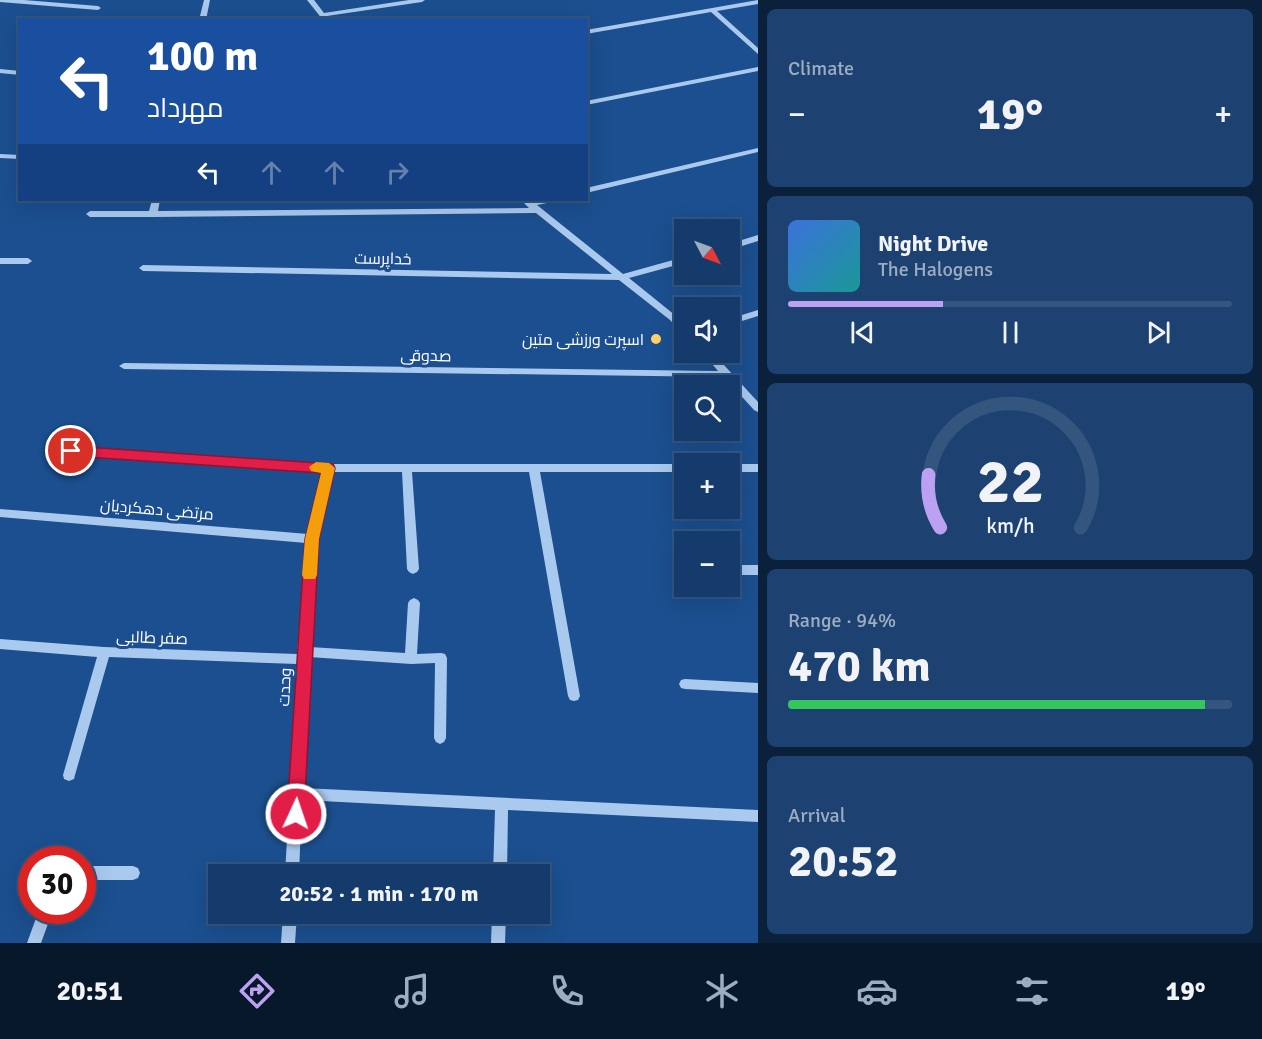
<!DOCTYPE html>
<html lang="en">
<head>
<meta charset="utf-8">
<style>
  body { margin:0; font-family:Signika,Cairo,sans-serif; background:#1d4271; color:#f1f3f6; height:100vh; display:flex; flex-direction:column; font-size:22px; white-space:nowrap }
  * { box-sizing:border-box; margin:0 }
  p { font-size:20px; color:#9dadc1 }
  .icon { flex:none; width:33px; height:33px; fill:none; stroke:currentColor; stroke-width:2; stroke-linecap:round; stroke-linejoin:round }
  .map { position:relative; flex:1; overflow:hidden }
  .drawer { display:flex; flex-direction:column; gap:9px; padding:9px; background:#0b203b; width:504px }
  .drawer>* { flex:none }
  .hud { position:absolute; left:18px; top:18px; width:570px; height:183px; border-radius:0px; box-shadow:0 6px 24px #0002,0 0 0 2px #33557e; background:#1a4fa0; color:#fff; overflow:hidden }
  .needle { width:39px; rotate:131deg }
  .buttons { position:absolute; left:674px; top:219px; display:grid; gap:12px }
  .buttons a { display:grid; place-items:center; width:66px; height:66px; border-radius:0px; background:#143b6b; box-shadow:0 6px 24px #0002,0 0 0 2px #33557e; font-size:30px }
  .speed { position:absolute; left:18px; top:846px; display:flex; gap:12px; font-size:30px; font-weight:700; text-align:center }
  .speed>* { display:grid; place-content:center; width:78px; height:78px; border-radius:50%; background:#143b6b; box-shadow:0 6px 24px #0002,0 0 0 2px #33557e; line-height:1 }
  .speed .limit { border:9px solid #d22; background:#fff; color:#111 }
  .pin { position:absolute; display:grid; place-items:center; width:51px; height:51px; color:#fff; margin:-26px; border:3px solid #fff; border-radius:50%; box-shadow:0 2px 6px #0007 }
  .me { position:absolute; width:66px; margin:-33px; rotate:3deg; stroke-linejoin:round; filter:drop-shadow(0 0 4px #0008) }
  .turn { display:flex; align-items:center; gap:21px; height:126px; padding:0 30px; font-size:27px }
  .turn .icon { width:78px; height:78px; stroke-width:2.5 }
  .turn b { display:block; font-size:42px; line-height:51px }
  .lanes { display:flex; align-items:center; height:57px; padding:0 30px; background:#0003; justify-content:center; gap:30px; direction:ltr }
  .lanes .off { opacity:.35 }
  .big { font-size:45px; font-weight:800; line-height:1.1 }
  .drawer .widget { flex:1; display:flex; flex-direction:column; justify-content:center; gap:9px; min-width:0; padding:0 21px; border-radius:9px; background:#1d4271 }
  .drawer .dial { align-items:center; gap:0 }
  .dial svg { height:156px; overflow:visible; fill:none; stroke:#33557e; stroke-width:7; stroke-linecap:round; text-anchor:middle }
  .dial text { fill:#f1f3f6; stroke:none }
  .song { display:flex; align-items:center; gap:18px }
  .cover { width:72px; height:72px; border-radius:9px; background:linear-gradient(135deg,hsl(220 70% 55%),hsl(180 70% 35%)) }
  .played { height:6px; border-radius:3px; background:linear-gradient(90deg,#bca0f2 35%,#33557e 35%) }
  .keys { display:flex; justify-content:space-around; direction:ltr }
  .heat { display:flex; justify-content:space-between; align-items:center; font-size:33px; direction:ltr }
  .charge { height:9px; border-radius:4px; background:linear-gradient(90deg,#34c759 94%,#33557e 0) }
  .trip { position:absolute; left:208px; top:864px; width:342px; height:60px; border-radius:0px; background:#143b6b; box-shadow:0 6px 24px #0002,0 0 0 2px #33557e; font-weight:800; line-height:60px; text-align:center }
  .tabs { display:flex; height:96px; justify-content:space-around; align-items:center; background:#08182b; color:#9dadc1 }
  .tabs .icon { width:42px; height:42px }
  .tabs .on { color:#bca0f2 }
  .tabs b { font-size:27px; color:#f1f3f6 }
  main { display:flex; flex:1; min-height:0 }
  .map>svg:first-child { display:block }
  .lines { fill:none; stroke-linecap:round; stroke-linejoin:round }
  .minor { fill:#a9c9ee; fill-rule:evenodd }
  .route { fill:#e11d48; stroke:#92132f; stroke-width:1.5 }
  .slow { fill:#f59e0b }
  .poi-dot { fill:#ffd166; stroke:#1b4f8f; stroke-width:2 }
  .labels { text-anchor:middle; stroke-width:6; stroke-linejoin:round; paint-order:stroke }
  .street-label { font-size:16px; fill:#fff; stroke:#1b4f8f }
  .poi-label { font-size:16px; fill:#fff; stroke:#1b4f8f; text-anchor:end }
</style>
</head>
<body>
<main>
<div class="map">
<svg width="758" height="943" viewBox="0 0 758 943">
  <rect width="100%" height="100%" fill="#1b4f8f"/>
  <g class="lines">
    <g class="minor">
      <path d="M0 0H24L98 6 101 8 98 10 0 2Z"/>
      <path d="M204 0H210L206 20H199Z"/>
      <path d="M307 0H314L324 13 409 0H425L422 2 327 16 329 20H323Z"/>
      <path d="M758 0V4L717 11 758 48V54L711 12 586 34V30Z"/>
      <path d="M758 67V71L586 105V101Z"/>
      <path d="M0 69 20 71V75L0 73Z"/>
      <path d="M758 148V152L586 193V188Z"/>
      <path d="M0 154 20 155V159L0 158Z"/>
      <path d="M152 200H160L158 211 529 208 521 200H530L532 201 553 200 552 202 537 205 623 274 684 257V263L629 278 676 316 684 324V333L681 332 670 320 619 280 143 271 139 268 143 265 612 274 536 213 153 217H90L86 214 90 211H149Z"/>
      <path d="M758 235V241L729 250V244Z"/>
      <path d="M0 258H28L32 261 28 264H0Z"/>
      <path d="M758 310V316L729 325V319Z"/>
      <path d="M702 352H712L758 402V412L754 410 724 377 124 369 119 366 124 363 718 371Z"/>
      <path d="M71 447 329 464H684V472H540L580 696 578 700 574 701 570 700 568 696 529 472H412L419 569 417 572 413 574 409 572 407 569 402 472H333L318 539 310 647 405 653 408 603 410 600 414 598 418 600 420 603 417 654 441 653 445 654 447 658 446 738 444 742 440 744 436 742 434 738 435 663 411 664 309 657 303 788 758 810V822L508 810 507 874H493L495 810 302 800 299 874H285L297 664 109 657 75 775 74 779 69 781 64 779 63 775 97 657 0 649V639L104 647 297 654 306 543 0 517V509L308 534 323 471 71 455 66 451Z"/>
      <rect x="729" y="464" width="29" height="8"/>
      <rect x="729" y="565" width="29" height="10"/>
      <path d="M685 679 758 683V693L685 689 681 688 679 684 681 680Z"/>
      <path d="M82 866H133L138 868 140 873 138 878 133 880H82Z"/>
      <path d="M39 910H53L41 943H27Z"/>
      <path d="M283 914H297L295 943H281Z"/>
      <path d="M492 914H506L505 943H491Z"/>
    </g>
  </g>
  <path class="route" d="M71 446 333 464 335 468 319 539 304 814 302 820 296 823 289 820 287 814 305 539 321 473 71 456 64 451Z"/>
  <path class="slow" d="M316 462 329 463 335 468 319 539 317 575 315 579H304L302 575 305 539 321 473 311 471 309 467Z"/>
  <circle class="poi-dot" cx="656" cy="339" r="6"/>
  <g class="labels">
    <g class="street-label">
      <text transform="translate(383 258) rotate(1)" y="6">خداپرست</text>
      <text transform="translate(426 355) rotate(1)" y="6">صدوقی</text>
      <text transform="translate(157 509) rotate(5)" y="6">مرتضی دهکردیان</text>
      <text transform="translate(152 637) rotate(2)" y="6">صفر طالبی</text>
      <text transform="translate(284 687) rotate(-87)" y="6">وحدت</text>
    </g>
    <g class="poi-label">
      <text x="644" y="345">اسپرت ورزشی متین</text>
    </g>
  </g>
</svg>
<div class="buttons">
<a><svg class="needle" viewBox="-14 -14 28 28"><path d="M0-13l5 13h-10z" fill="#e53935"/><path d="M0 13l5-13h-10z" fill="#9dadc1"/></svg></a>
<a><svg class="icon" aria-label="sound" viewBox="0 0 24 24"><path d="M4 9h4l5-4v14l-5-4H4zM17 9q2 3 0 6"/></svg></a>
<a><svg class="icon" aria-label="search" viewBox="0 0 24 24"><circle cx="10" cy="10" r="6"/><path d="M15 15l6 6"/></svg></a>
<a>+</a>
<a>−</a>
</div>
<div class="speed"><div class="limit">30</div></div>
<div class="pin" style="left:71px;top:451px;background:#d93025"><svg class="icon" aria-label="arrive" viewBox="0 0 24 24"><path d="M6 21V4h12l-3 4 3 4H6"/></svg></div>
<svg class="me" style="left:296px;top:814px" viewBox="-20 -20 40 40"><circle r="17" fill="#e11d48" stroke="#fff" stroke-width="3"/><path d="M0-11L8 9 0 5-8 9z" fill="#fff"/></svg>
<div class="trip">20:52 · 1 min · 170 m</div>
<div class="hud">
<div class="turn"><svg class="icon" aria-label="left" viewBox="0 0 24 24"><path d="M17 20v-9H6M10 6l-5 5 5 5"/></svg><div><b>100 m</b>مهرداد</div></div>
<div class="lanes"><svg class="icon" aria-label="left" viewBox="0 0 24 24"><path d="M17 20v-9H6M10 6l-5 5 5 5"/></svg><svg class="icon off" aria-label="ahead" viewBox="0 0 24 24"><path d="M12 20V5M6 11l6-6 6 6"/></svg><svg class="icon off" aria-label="ahead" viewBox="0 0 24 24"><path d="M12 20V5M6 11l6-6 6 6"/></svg><svg class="icon off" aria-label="right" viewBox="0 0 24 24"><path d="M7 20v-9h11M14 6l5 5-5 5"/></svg></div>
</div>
</div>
<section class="drawer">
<div class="widget"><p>Climate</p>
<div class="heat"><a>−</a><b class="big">19°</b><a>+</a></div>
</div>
<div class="widget">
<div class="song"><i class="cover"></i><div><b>Night Drive</b><p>The Halogens</p></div></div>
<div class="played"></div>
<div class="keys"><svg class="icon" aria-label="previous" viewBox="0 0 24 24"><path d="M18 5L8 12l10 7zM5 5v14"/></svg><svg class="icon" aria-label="pause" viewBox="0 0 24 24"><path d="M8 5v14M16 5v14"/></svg><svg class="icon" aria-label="next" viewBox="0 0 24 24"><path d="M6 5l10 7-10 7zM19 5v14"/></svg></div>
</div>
<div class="widget dial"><svg viewBox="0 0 100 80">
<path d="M14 69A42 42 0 1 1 86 69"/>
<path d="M14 69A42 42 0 0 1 8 42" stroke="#bca0f2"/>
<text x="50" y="56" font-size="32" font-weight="700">22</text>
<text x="50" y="72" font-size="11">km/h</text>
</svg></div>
<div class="widget"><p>Range · 94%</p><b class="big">470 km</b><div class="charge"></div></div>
<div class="widget"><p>Arrival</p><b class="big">20:52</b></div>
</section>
</main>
<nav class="tabs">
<b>20:51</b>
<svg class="icon on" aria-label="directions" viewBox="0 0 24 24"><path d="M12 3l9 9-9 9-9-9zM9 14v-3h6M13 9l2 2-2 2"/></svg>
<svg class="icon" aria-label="music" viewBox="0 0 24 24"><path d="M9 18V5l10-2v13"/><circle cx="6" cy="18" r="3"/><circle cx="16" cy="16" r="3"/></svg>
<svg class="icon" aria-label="phone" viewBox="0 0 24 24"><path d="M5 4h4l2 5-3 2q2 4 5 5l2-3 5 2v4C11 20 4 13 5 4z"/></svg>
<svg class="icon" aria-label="climate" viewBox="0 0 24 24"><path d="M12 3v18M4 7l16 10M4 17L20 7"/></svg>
<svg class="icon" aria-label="car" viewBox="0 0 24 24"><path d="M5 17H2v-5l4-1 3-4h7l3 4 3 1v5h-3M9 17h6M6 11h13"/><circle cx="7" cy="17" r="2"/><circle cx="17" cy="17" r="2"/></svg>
<svg class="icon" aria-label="filters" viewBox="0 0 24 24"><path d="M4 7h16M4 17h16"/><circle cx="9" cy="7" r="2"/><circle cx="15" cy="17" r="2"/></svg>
<b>19°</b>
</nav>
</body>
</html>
